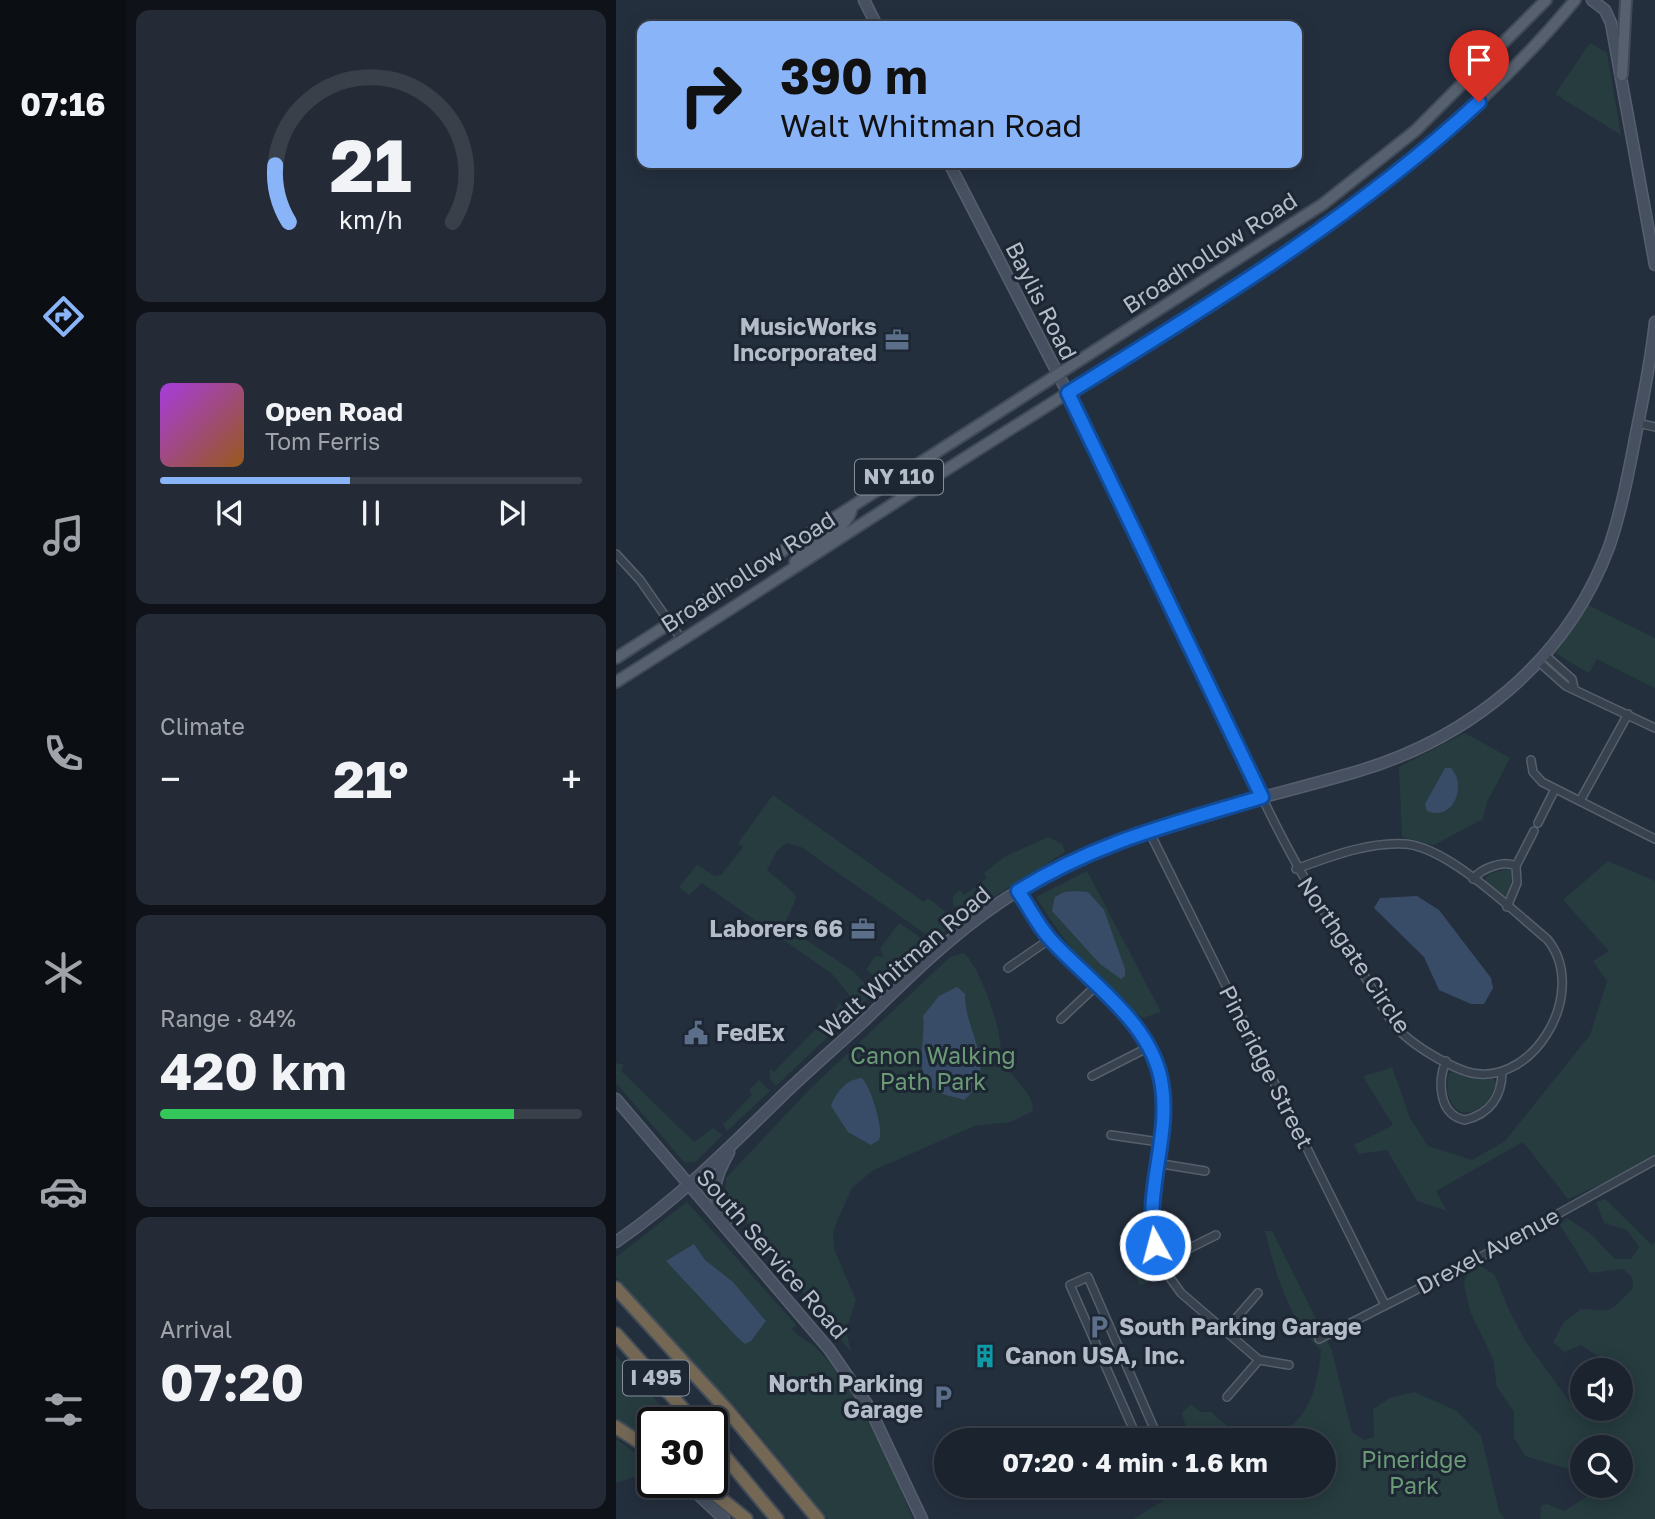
<!DOCTYPE html>
<html lang="en">
<head>
<meta charset="utf-8">
<style>
  body { margin:0; font-family:"Golos Text",sans-serif; background:#242b36; color:#f1f3f6; height:100vh; display:flex; flex-direction:column; font-size:26px; white-space:nowrap }
  * { box-sizing:border-box; margin:0 }
  p { font-size:23px; color:#a0a4aa }
  .icon { flex:none; width:38px; height:38px; fill:none; stroke:currentColor; stroke-width:2; stroke-linecap:round; stroke-linejoin:round }
  .map { position:relative; flex:1; overflow:hidden }
  .panel { display:flex; flex-direction:column; gap:10px; padding:10px; background:#0f1319; width:490px }
  .panel>* { flex:none }
  .guide { position:absolute; left:21px; top:21px; width:665px; height:147px; border-radius:14px; box-shadow:0 4px 18px #0003,0 0 0 2px #39404a; background:#8ab4f8; color:#111; overflow:hidden }
  .fabs { position:absolute; left:954px; top:1358px; display:grid; gap:14px }
  .fabs a { display:grid; place-items:center; width:63px; height:63px; border-radius:50%; background:#1b232e; box-shadow:0 4px 18px #0003,0 0 0 2px #39404a; font-size:35px }
  .speed { position:absolute; left:21px; top:1407px; display:flex; gap:14px; font-size:35px; font-weight:700; text-align:center }
  .speed>* { display:grid; place-content:center; width:91px; height:91px; border-radius:50%; background:#1b232e; box-shadow:0 4px 18px #0003,0 0 0 2px #39404a; line-height:1 }
  .speed .limit { border:4px solid #111; border-radius:10px; background:#fff; color:#111 }
  .pin { position:absolute; display:grid; place-items:center; width:60px; height:60px; color:#fff; margin:-72px -30px; border-radius:50% 50% 50% 0; rotate:-45deg; box-shadow:0 0 7px #0007 }
  .pin .icon { rotate:45deg }
  .me { position:absolute; width:77px; margin:-38px; rotate:353deg; stroke-linejoin:round; filter:drop-shadow(0 0 5px #0008) }
  .turn { display:flex; align-items:center; gap:24px; height:147px; padding:0 28px; font-size:32px }
  .turn .icon { width:91px; height:91px; stroke-width:2.5 }
  .turn b { display:block; font-size:49px; line-height:60px }
  .big { font-size:52px; font-weight:700; line-height:1.1 }
  .panel .widget { flex:1; display:flex; flex-direction:column; justify-content:center; gap:10px; min-width:0; padding:0 24px; border-radius:14px; background:#242b36 }
  .panel .dial { align-items:center; gap:0 }
  .dial svg { height:182px; overflow:visible; fill:none; stroke:#39404a; stroke-width:7; stroke-linecap:round; text-anchor:middle }
  .dial text { fill:#f1f3f6; stroke:none }
  .song { display:flex; align-items:center; gap:21px }
  .cover { width:84px; height:84px; border-radius:10px; background:linear-gradient(135deg,hsl(280 70% 55%),hsl(30 70% 35%)) }
  .played { height:7px; border-radius:4px; background:linear-gradient(90deg,#8ab4f8 45%,#39404a 45%) }
  .keys { display:flex; justify-content:space-around; direction:ltr }
  .heat { display:flex; justify-content:space-between; align-items:center; font-size:38px; direction:ltr }
  .charge { height:10px; border-radius:5px; background:linear-gradient(90deg,#34c759 84%,#39404a 0) }
  .trip { position:absolute; left:318px; top:1428px; width:402px; height:70px; border-radius:35px; background:#1b232e; box-shadow:0 4px 18px #0003,0 0 0 2px #39404a; font-weight:700; line-height:70px; text-align:center }
  main { display:flex; flex:1; min-height:0 }
  .menu { display:flex; flex-direction:column; width:126px; justify-content:space-around; align-items:center; background:#0b0e12; color:#a0a4aa }
  .menu .icon { width:49px; height:49px }
  .menu .selected { color:#8ab4f8 }
  .menu b { font-size:32px; color:#f1f3f6 }
  .map>svg:first-child { display:block }
  .green { fill:#263c3f }
  .water { fill:#394c67 }
  .lines { fill:none; stroke-linecap:round; stroke-linejoin:round }
  .street-casing { stroke:#565f6c; stroke-width:10 }
  .secondary-casing { stroke:#565f6c; stroke-width:13 }
  .primary-casing { stroke:#414a57; stroke-width:14 }
  .highway-casing { stroke:#434c59; stroke-width:16 }
  .street { stroke:#38414e; stroke-width:7 }
  .secondary { stroke:#465061; stroke-width:10 }
  .primary { stroke:#56606e; stroke-width:10 }
  .highway { stroke:#746855; stroke-width:12 }
  .route-casing { stroke:#114b97; stroke-width:18 }
  .route { stroke:#1a73e8; stroke-width:12 }
  .labels { text-anchor:middle; stroke-width:6; stroke-linejoin:round; paint-order:stroke }
  .shield { fill:#1d2633; stroke:#878f9c; stroke-width:2 }
  .shield-label { font-size:21px; font-weight:bold; fill:#b4bcc9 }
  .street-label { font-size:23px; fill:#b4bcc9; stroke:#1d2633 }
  .poi-label { font-size:23px; font-weight:bold; fill:#b4bcc9; stroke:#1d2633; text-anchor:end }
  .park-label { font-size:23px; fill:#6b9a76; stroke:#1d2633 }
</style>
</head>
<body>
<main>
<nav class="menu">
<b>07:16</b>
<svg class="icon selected" aria-label="directions" viewBox="0 0 24 24"><path d="M12 3l9 9-9 9-9-9zM9 14v-3h6M13 9l2 2-2 2"/></svg>
<svg class="icon" aria-label="music" viewBox="0 0 24 24"><path d="M9 18V5l10-2v13"/><circle cx="6" cy="18" r="3"/><circle cx="16" cy="16" r="3"/></svg>
<svg class="icon" aria-label="phone" viewBox="0 0 24 24"><path d="M5 4h4l2 5-3 2q2 4 5 5l2-3 5 2v4C11 20 4 13 5 4z"/></svg>
<svg class="icon" aria-label="climate" viewBox="0 0 24 24"><path d="M12 3v18M4 7l16 10M4 17L20 7"/></svg>
<svg class="icon" aria-label="car" viewBox="0 0 24 24"><path d="M5 17H2v-5l4-1 3-4h7l3 4 3 1v5h-3M9 17h6M6 11h13"/><circle cx="7" cy="17" r="2"/><circle cx="17" cy="17" r="2"/></svg>
<svg class="icon" aria-label="filters" viewBox="0 0 24 24"><path d="M4 7h16M4 17h16"/><circle cx="9" cy="7" r="2"/><circle cx="15" cy="17" r="2"/></svg>
</nav>
<section class="panel">
<div class="widget dial"><svg viewBox="0 0 100 80">
<path d="M14 69A42 42 0 1 1 86 69"/>
<path d="M14 69A42 42 0 0 1 8 44" stroke="#8ab4f8"/>
<text x="50" y="56" font-size="32" font-weight="700">21</text>
<text x="50" y="72" font-size="11">km/h</text>
</svg></div>
<div class="widget">
<div class="song"><i class="cover"></i><div><b>Open Road</b><p>Tom Ferris</p></div></div>
<div class="played"></div>
<div class="keys"><svg class="icon" aria-label="previous" viewBox="0 0 24 24"><path d="M18 5L8 12l10 7zM5 5v14"/></svg><svg class="icon" aria-label="pause" viewBox="0 0 24 24"><path d="M8 5v14M16 5v14"/></svg><svg class="icon" aria-label="next" viewBox="0 0 24 24"><path d="M6 5l10 7-10 7zM19 5v14"/></svg></div>
</div>
<div class="widget"><p>Climate</p>
<div class="heat"><a>−</a><b class="big">21°</b><a>+</a></div>
</div>
<div class="widget"><p>Range · 84%</p><b class="big">420 km</b><div class="charge"></div></div>
<div class="widget"><p>Arrival</p><b class="big">07:20</b></div>
</section>
<div class="map">
<svg width="1039" height="1519" viewBox="0 0 1039 1519">
  <rect width="100%" height="100%" fill="#242f3e"/>
  <g class="green">
    <path d="M974 43 991 53 1005 135 939 94Z"/>
    <path d="M972 605 1039 638V688L981 659 973 673 939 653Z"/>
    <path d="M849 733 894 758 871 802 867 819 818 845 786 837 783 767Z"/>
    <path d="M157 795 308 902 312 898 339 919 338 924 318 940 185 847 170 843 161 851 151 870 178 893 180 899 170 921 192 941 237 971 258 993 243 1007 216 974 86 883 73 895 63 887 81 865 99 876 105 875 127 847 122 843Z"/>
    <path d="M432 837 446 844 449 852 351 914 337 906V896L344 890 348 895 371 878 368 873 388 857Z"/>
    <path d="M992 861 1039 881V1160L952 1199 907 1142 820 1191 831 1211 801 1201 771 1150 743 1154 738 1145 777 1125 747 1077C758 1071 767 1072 776 1067L794 1118 812 1146 856 1160 889 1141 974 1035 991 981 977 961 993 951 947 900Z"/>
    <path d="M891 869 896 870 894 892 888 897 870 884 869 879 873 874Z"/>
    <path d="M471 871 545 1012 527 1018C484 987 448 943 420 897Z"/>
    <path d="M283 923 314 944 268 984 250 970 259 956 268 957 264 949Z"/>
    <path d="M348 953C363 968 374 1001 380 1022 385 1038 383 1054 392 1069 401 1083 417 1093 417 1111L395 1122 358 1126 256 1171 236 1188 217 1231 218 1249 240 1300 230 1331 235 1352 109 1195 110 1178 194 1089 334 957Z"/>
    <path d="M220 1000 235 1015 160 1086 154 1078V1069L158 1072 223 1005Z"/>
    <path d="M0 1063 8 1065 5 1071 78 1142 97 1128 107 1135 79 1162H68L0 1083Z"/>
    <path d="M836 1072 850 1077 877 1079 881 1083C879 1096 863 1116 845 1112 831 1104 830 1088 833 1074Z"/>
    <path d="M143 1080 154 1091 111 1131 105 1120 109 1123 136 1095 133 1090Z"/>
    <path d="M989 1199 1036 1245 1039 1242V1519H924L925 1506 931 1504 948 1511 975 1494 978 1486H1004V1447H966V1473L909 1456 898 1438V1412L881 1387 877 1359 854 1311 848 1285 850 1276 863 1265 879 1275 892 1308 910 1342 957 1406 970 1411 1004 1409V1370H992L984 1358 965 1345 948 1352 937 1342 948 1322 965 1309C999 1310 991 1315 1017 1288L1016 1277 1007 1269 974 1273 944 1225 951 1218 975 1234 999 1259H1015L1023 1247 1011 1230 988 1223 980 1202Z"/>
    <path d="M71 1202 180 1325 176 1329C185 1339 193 1341 201 1349 241 1388 276 1467 297 1519H212L129 1418 0 1277V1257Z"/>
    <path d="M649 1231H656L716 1351 736 1432 748 1440 758 1437 757 1409 774 1398 798 1392 841 1411 865 1436 883 1511 889 1519H518L570 1486H709V1440H573L566 1413 575 1404 584 1412H595L628 1440C685 1439 701 1401 705 1350 673 1321 659 1272 649 1231Z"/>
    <path d="M520 1242 539 1277 524 1286 505 1245Z"/>
    <path d="M0 1355 60 1423H37V1444L0 1418Z"/>
    <path d="M0 1439 37 1465V1474L34 1472 0 1483Z"/>
  </g>
  <g class="water">
    <path d="M829 768H835C852 787 836 822 811 811L809 804Z"/>
    <path d="M459 891 472 892 488 910 509 969V976L505 979 484 964 436 911 439 897 448 892Z"/>
    <path d="M801 896 823 910 875 978 877 988 868 1004H855L823 990 808 957 758 908 764 898Z"/>
    <path d="M341 987 349 994C348 1032 385 1069 348 1100 341 1097 334 1097 327 1094 292 1081 311 1041 307 1016L323 996Z"/>
    <path d="M246 1078C255 1088 268 1129 263 1140L255 1145 232 1132 215 1106C220 1092 231 1079 246 1078Z"/>
    <path d="M78 1244 89 1260 117 1282 150 1321 135 1341 129 1344 121 1337 50 1261Z"/>
  </g>
  <g class="lines">
    <g class="street-casing">
      <g id="street">
        <path d="M1022 423 1039 427"/>
        <path d="M0 554 24 580 66 640"/>
        <path d="M929 655 956 679 958 688"/>
        <path d="M923 662 950 686 1039 728"/>
        <path d="M915 760 917 772 926 782 1039 839"/>
        <path d="M646 797C675 859 709 915 746 972 759 992 770 1018 787 1034 802 1048 828 1063 846 1070 913 1096 976 993 931 939 897 911 833 848 790 844 754 841 713 857 680 869"/>
        <path d="M964 801 1012 714"/>
        <path d="M922 823 939 789"/>
        <path d="M532 829 769 1305"/>
        <path d="M900 866 918 831"/>
        <path d="M857 879C866 868 887 860 900 866L901 883 891 907"/>
        <path d="M402 891 434 939 524 1032 540 1061 547 1101 535 1223 539 1245 552 1275 565 1293 643 1360 673 1365"/>
        <path d="M392 968 434 939"/>
        <path d="M445 1019 480 986"/>
        <path d="M830 1061C821 1082 823 1115 849 1120 874 1114 886 1096 886 1072"/>
        <path d="M476 1076 533 1047"/>
        <path d="M495 1135 543 1142"/>
        <path d="M540 1163 589 1171"/>
        <path d="M546 1262 600 1235"/>
        <path d="M609 1331 642 1293"/>
        <path d="M703 1339 861 1259 1039 1160"/>
        <path d="M611 1397 643 1360"/>
        <path d="M522 1440 454 1285 472 1277 543 1440"/>
      </g>
    </g>
    <g class="secondary-casing">
      <g id="secondary">
        <path d="M248 0 261 26"/>
        <path d="M976 0 989 10 995 23 1039 265"/>
        <path d="M333 163 474 436 646 797"/>
        <path d="M0 1099 213 1349 253 1407 306 1519"/>
        <path d="M110 1221C93 1194 98 1179 113 1152"/>
        <path d="M0 1242C61 1200 114 1147 167 1095 194 1069 222 1045 249 1020 291 979 334 936 383 903 494 829 610 809 736 773 852 740 950 662 993 547 1005 512 1012 475 1019 439 1027 400 1035 361 1039 322"/>
        <path d="M69 1482 108 1519"/>
      </g>
    </g>
    <g class="primary-casing">
      <g id="primary">
        <path d="M1006 75 1010 0"/>
        <path d="M179 562C193 540 232 534 236 507"/>
        <path d="M0 658 707 204 799 131 930 0"/>
        <path d="M0 682C141 593 279 501 420 413 611 292 813 177 959 0"/>
      </g>
    </g>
    <g class="highway-casing">
      <g id="highway">
        <path d="M0 1288 112 1411 202 1519"/>
        <path d="M0 1334 80 1423"/>
        <path d="M0 1427 37 1451"/>
        <path d="M96 1441 161 1519"/>
        <path d="M84 1482 130 1519"/>
      </g>
    </g>
    <use href="#street" class="street"/>
    <use href="#secondary" class="secondary"/>
    <use href="#primary" class="primary"/>
    <use href="#highway" class="highway"/>
  </g>
  <g class="lines">
    <g class="route-casing">
      <path id="route" d="M539 1245C528 1191 554 1139 546 1086 538 1024 474 983 435 940 422 926 413 907 402 891 483 841 557 824 646 797L452 393C594 305 740 216 863 102"/>
    </g>
    <use href="#route" class="route"/>
  </g>
  <defs>
    <g id="office-bare" transform="scale(1.89)"><path d="M-6-3h4V-5.5h4V-3h4V5H-6ZM-1-4.5V-3h2v-1.5ZM-6 0V1H6V0Z" fill="#5c6f8a" stroke="#1d2633" stroke-width="2.5" paint-order="stroke"/></g>
    <g id="civic-bare" transform="scale(1.89)"><path d="M-.6-6.5H3V-4.5H.6V-3L4-1V1h2V6H-6V1h2V-1L-.6-3ZM-1.2 2.5V6h2.4V2.5Z" fill="#5c6f8a" stroke="#1d2633" stroke-width="2.5" paint-order="stroke"/></g>
    <g id="parking-bare" transform="scale(1.89)"><path d="M-3.5-5.5H1a3.5 3.5 0 0 1 0 7H-1V5.5H-3.5ZM-1-3.4V-.6H.8a1.4 1.4 0 0 0 0-2.8Z" fill="#5c6f8a" stroke="#1d2633" stroke-width="2.5" paint-order="stroke"/></g>
    <g id="building-bare" transform="scale(1.89)"><path d="M-4-6H4V6H1V3H-1V6H-4ZM-2.5-4.3h1.7v1.8h-1.7ZM.8-4.3h1.7v1.8H.8ZM-2.5-1h1.7V.8h-1.7ZM.8-1h1.7V.8H.8Z" fill="#0f9aa8" stroke="#1d2633" stroke-width="2.5" paint-order="stroke"/></g>
  </defs>
  <g fill-rule="evenodd">
    <use href="#office-bare" x="281" y="340"/>
    <use href="#office-bare" x="247" y="929"/>
    <use href="#civic-bare" x="80" y="1033"/>
    <use href="#parking-bare" x="483" y="1327"/>
    <use href="#building-bare" x="369" y="1356"/>
    <use href="#parking-bare" x="327" y="1397"/>
  </g>
  <g class="labels">
    <g class="shield">
      <rect x="239" y="459.5" width="88" height="35" rx="5"/>
      <rect x="7" y="1360.5" width="66" height="35" rx="5"/>
    </g>
    <g class="shield-label">
      <text x="283" y="484">NY 110</text>
      <text x="40" y="1385">I 495</text>
    </g>
    <g class="street-label">
      <text transform="translate(594 253) rotate(-33)" y="8">Broadhollow Road</text>
      <text transform="translate(425 301) rotate(63)" y="8">Baylis Road</text>
      <text transform="translate(132 572) rotate(-33)" y="8">Broadhollow Road</text>
      <text transform="translate(738 955) rotate(56)" y="8">Northgate Circle</text>
      <text transform="translate(289 962) rotate(-41)" y="8">Walt Whitman Road</text>
      <text transform="translate(650 1067) rotate(63)" y="8">Pineridge Street</text>
      <text transform="translate(872 1251) rotate(-28)" y="8">Drexel Avenue</text>
      <text transform="translate(156 1254) rotate(49)" y="8">South Service Road</text>
    </g>
    <g class="poi-label">
      <text x="261" y="335">MusicWorks<tspan x="261" dy="26">Incorporated</tspan></text>
      <text x="227" y="937">Laborers 66</text>
      <text x="100" y="1041" text-anchor="start">FedEx</text>
      <text x="503" y="1335" text-anchor="start">South Parking Garage</text>
      <text x="389" y="1364" text-anchor="start">Canon USA, Inc.</text>
      <text x="307" y="1392">North Parking<tspan x="307" dy="26">Garage</tspan></text>
    </g>
    <g class="park-label">
      <text x="317" y="1064">Canon Walking<tspan x="317" dy="26">Path Park</tspan></text>
      <text x="798" y="1468">Pineridge<tspan x="798" dy="26">Park</tspan></text>
    </g>
  </g>
</svg>
<div class="fabs">
<a><svg class="icon" aria-label="sound" viewBox="0 0 24 24"><path d="M4 9h4l5-4v14l-5-4H4zM17 9q2 3 0 6"/></svg></a>
<a><svg class="icon" aria-label="search" viewBox="0 0 24 24"><circle cx="10" cy="10" r="6"/><path d="M15 15l6 6"/></svg></a>
</div>
<div class="speed"><div class="limit">30</div></div>
<div class="pin" style="left:863px;top:102px;background:#d93025"><svg class="icon" aria-label="arrive" viewBox="0 0 24 24"><path d="M6 21V4h12l-3 4 3 4H6"/></svg></div>
<svg class="me" style="left:539px;top:1245px" viewBox="-20 -20 40 40"><circle r="17" fill="#1a73e8" stroke="#fff" stroke-width="3"/><path d="M0-11L8 9 0 5-8 9z" fill="#fff"/></svg>
<div class="trip">07:20 · 4 min · 1.6 km</div>
<div class="guide">
<div class="turn"><svg class="icon" aria-label="right" viewBox="0 0 24 24"><path d="M7 20v-9h11M14 6l5 5-5 5"/></svg><div><b>390 m</b>Walt Whitman Road</div></div>
</div>
</div>
</main>
</body>
</html>
